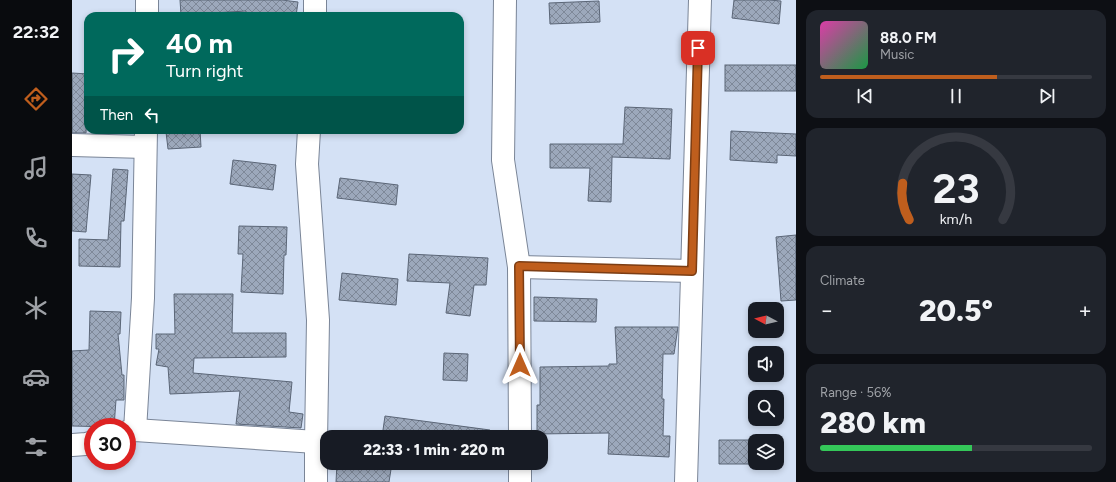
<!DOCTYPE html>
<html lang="en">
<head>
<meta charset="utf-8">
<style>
  body { margin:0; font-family:Figtree,sans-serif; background:#20242c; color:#f1f3f6; height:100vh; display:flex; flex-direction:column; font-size:15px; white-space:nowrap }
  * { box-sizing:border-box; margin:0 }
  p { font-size:13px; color:#9ea1a6 }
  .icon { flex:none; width:22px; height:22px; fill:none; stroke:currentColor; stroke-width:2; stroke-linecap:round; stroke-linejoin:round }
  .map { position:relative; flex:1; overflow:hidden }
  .details { display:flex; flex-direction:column; gap:10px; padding:10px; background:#0d0f14; width:320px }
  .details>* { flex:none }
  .guide { position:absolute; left:12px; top:12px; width:380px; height:122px; border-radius:12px; box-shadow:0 2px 6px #0003; background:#00695c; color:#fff; overflow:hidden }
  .needle { width:26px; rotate:277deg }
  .fabs { position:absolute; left:676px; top:302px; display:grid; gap:8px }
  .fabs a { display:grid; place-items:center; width:36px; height:36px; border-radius:8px; background:#171b24; box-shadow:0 2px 6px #0003; font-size:20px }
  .speed { position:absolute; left:12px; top:418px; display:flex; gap:8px; font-size:20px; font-weight:700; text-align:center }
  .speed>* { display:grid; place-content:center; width:52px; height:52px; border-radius:50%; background:#171b24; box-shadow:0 2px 6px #0003; line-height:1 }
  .speed .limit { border:6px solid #d22; background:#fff; color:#111 }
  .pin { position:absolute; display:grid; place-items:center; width:34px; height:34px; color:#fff; margin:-17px; border-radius:8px; box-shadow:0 2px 6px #0006 }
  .me { position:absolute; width:44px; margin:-22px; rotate:0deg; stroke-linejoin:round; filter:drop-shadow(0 0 3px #0008) }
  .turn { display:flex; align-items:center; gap:14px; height:84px; padding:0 16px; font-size:18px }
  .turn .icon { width:52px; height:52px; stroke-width:2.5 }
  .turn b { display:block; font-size:28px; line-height:34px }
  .then { display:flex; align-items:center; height:38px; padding:0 16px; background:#0003; gap:8px; font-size:15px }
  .big { font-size:30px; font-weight:800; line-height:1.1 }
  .details .card { flex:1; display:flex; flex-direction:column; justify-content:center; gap:6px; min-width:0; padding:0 14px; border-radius:12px; background:#20242c }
  .details .dial { align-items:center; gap:0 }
  .dial svg { height:104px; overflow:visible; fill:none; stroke:#363941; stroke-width:7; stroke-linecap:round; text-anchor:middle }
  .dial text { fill:#f1f3f6; stroke:none }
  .song { display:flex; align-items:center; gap:12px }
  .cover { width:48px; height:48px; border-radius:6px; background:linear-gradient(135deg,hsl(320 70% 55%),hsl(140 70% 35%)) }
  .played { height:4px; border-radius:2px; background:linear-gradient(90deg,#bf5e1d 65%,#363941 65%) }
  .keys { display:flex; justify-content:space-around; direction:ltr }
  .heat { display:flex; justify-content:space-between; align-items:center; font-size:22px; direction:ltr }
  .charge { height:6px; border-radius:3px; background:linear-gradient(90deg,#34c759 56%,#363941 0) }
  .trip { position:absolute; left:248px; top:430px; width:228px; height:40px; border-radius:12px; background:#171b24; box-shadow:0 2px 6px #0003; font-weight:800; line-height:40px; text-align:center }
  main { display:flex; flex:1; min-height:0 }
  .dock { display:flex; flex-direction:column; width:72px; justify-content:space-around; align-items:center; background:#090b0e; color:#9ea1a6 }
  .dock .icon { width:28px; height:28px }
  .dock .on { color:#bf5e1d }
  .dock b { font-size:18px; color:#f1f3f6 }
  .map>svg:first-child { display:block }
  .building { fill:url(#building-cross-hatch); stroke:#5b6677 }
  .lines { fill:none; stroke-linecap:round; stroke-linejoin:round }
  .minor-casing { stroke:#7a8597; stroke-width:24 }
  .minor { stroke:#fff; stroke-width:22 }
  .route-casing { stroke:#7c3d13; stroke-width:10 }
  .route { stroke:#bf5e1d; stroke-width:7 }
</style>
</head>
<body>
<main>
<nav class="dock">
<b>22:32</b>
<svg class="icon on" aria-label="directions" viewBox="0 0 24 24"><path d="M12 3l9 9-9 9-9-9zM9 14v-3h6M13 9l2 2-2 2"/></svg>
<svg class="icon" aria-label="music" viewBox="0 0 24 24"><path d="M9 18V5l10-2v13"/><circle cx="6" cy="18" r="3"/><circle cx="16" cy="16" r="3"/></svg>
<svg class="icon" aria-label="phone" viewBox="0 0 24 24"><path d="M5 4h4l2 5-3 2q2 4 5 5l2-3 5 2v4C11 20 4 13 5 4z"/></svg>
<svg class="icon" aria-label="climate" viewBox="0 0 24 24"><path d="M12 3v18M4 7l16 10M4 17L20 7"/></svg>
<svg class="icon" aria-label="car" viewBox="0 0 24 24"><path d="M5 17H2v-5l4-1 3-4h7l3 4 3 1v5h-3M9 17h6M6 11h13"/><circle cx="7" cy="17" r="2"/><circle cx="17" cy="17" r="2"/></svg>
<svg class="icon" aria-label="filters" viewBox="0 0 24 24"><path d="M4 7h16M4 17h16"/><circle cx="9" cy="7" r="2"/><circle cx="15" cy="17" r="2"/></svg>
</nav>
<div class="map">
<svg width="724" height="482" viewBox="0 0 724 482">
  <defs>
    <pattern id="building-cross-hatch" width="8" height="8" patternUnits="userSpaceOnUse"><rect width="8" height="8" fill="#9ca8bb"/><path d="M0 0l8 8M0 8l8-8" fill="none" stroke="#7e8898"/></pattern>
  </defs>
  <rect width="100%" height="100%" fill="#d4e1f5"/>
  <g class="building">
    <path d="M108 0H210L226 2 224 16H194L174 14V11L109 15Z"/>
    <path d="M662 0H697L709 1 707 24 660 18Z"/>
    <path d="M527 1 528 22 478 24 477 3Z"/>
    <rect x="653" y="65" width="71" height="26"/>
    <path d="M0 73 16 74 14 133H0Z"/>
    <path d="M553 107 600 109 598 159 540 157 539 202 516 201 518 168H478V144H551Z"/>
    <path d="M118 130H128L129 147 96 149 94 132Z"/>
    <path d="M659 131 724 134V156L705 155V163L658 160Z"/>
    <path d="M161 160 204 165 201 190 158 184Z"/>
    <path d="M41 169 56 170 52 221H49L48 267 7 266V239L36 240Z"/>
    <path d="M0 174 19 175 14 232 0 231Z"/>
    <path d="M268 178 326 185 324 205 265 198Z"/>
    <path d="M167 226 215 227 214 255H212L211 294 169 292 171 254H166Z"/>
    <path d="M724 235V300L709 301 704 237Z"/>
    <path d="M337 254 416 258 414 285H402L398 316 374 313 378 283 335 281Z"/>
    <path d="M270 273 326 279 324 305 267 300Z"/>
    <path d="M102 294H161L160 333H214V357L122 358 121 373 220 382 217 412 231 414 229 428 164 424 168 391 98 394 96 367 84 365 87 349H84V334H103Z"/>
    <path d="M462 297 525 299 524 322 462 321Z"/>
    <path d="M18 311 49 312 48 334H46L50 375H52V400H44L42 427 0 426V351L17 350Z"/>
    <path d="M543 327H606L602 354H591L590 399H592L591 436H598L597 457 536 454 537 433 465 434V405H468V367L537 366V364H545Z"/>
    <path d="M372 353 396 354 395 381 371 380Z"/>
    <path d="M313 416 418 430V437H310Z"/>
    <path d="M647 440H695L683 441V463L695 464H647Z"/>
    <path d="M265 463H320L317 482H264Z"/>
  </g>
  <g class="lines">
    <g class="minor-casing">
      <g id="minor">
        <path d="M433 0 431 160 447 267 448 437"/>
        <path d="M75 16V0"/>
        <path d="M243 16V0"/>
        <path d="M237 130 235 164 246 320 244 442V482"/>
        <path d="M0 145 73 147"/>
        <path d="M447 267 620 271"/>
        <path d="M63 430 71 298 74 130"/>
        <path d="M55 432 63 430 244 442"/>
        <path d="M0 445 14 444 21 442"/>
        <path d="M448 463V482"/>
        <path d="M614 482 628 0"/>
      </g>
    </g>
    <use href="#minor" class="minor"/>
  </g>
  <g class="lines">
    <g class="route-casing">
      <path id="route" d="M448 365 447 266 620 271 626 48"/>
    </g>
    <use href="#route" class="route"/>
  </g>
</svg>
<div class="fabs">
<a><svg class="needle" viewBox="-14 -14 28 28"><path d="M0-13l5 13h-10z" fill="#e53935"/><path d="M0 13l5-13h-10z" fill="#9ea1a6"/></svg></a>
<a><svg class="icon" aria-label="sound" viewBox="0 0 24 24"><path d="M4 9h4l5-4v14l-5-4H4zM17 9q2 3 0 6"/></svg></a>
<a><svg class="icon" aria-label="search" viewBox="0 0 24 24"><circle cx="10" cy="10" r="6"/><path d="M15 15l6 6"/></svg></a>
<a><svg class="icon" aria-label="layers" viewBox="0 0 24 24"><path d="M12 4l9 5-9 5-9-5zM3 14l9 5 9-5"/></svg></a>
</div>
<div class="speed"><div class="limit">30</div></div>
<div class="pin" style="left:626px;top:48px;background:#d93025"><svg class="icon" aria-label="arrive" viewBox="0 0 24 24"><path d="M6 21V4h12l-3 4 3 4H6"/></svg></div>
<svg class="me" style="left:448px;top:365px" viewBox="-20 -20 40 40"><path d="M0-17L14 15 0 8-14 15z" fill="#bf5e1d" stroke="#fff" stroke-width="4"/></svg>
<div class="trip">22:33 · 1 min · 220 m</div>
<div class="guide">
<div class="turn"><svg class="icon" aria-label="right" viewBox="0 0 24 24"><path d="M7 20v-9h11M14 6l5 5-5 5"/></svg><div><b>40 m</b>Turn right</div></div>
<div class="then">Then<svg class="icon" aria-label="left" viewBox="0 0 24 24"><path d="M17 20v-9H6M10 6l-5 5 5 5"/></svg></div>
</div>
</div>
<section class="details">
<div class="card">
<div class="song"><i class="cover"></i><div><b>88.0 FM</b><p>Music</p></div></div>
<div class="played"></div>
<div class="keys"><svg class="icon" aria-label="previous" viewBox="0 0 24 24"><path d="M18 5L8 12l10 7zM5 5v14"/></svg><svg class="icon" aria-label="pause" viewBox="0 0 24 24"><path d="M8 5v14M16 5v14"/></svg><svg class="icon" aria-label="next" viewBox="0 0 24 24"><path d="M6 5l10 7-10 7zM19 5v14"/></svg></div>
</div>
<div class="card dial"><svg viewBox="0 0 100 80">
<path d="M14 69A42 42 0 1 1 86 69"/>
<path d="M14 69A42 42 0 0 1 9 41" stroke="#bf5e1d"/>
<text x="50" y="56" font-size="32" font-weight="700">23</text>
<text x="50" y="72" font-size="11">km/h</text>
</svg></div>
<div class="card"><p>Climate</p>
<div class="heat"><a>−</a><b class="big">20.5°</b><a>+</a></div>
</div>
<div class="card"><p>Range · 56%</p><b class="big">280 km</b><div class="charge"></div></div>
</section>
</main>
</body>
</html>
